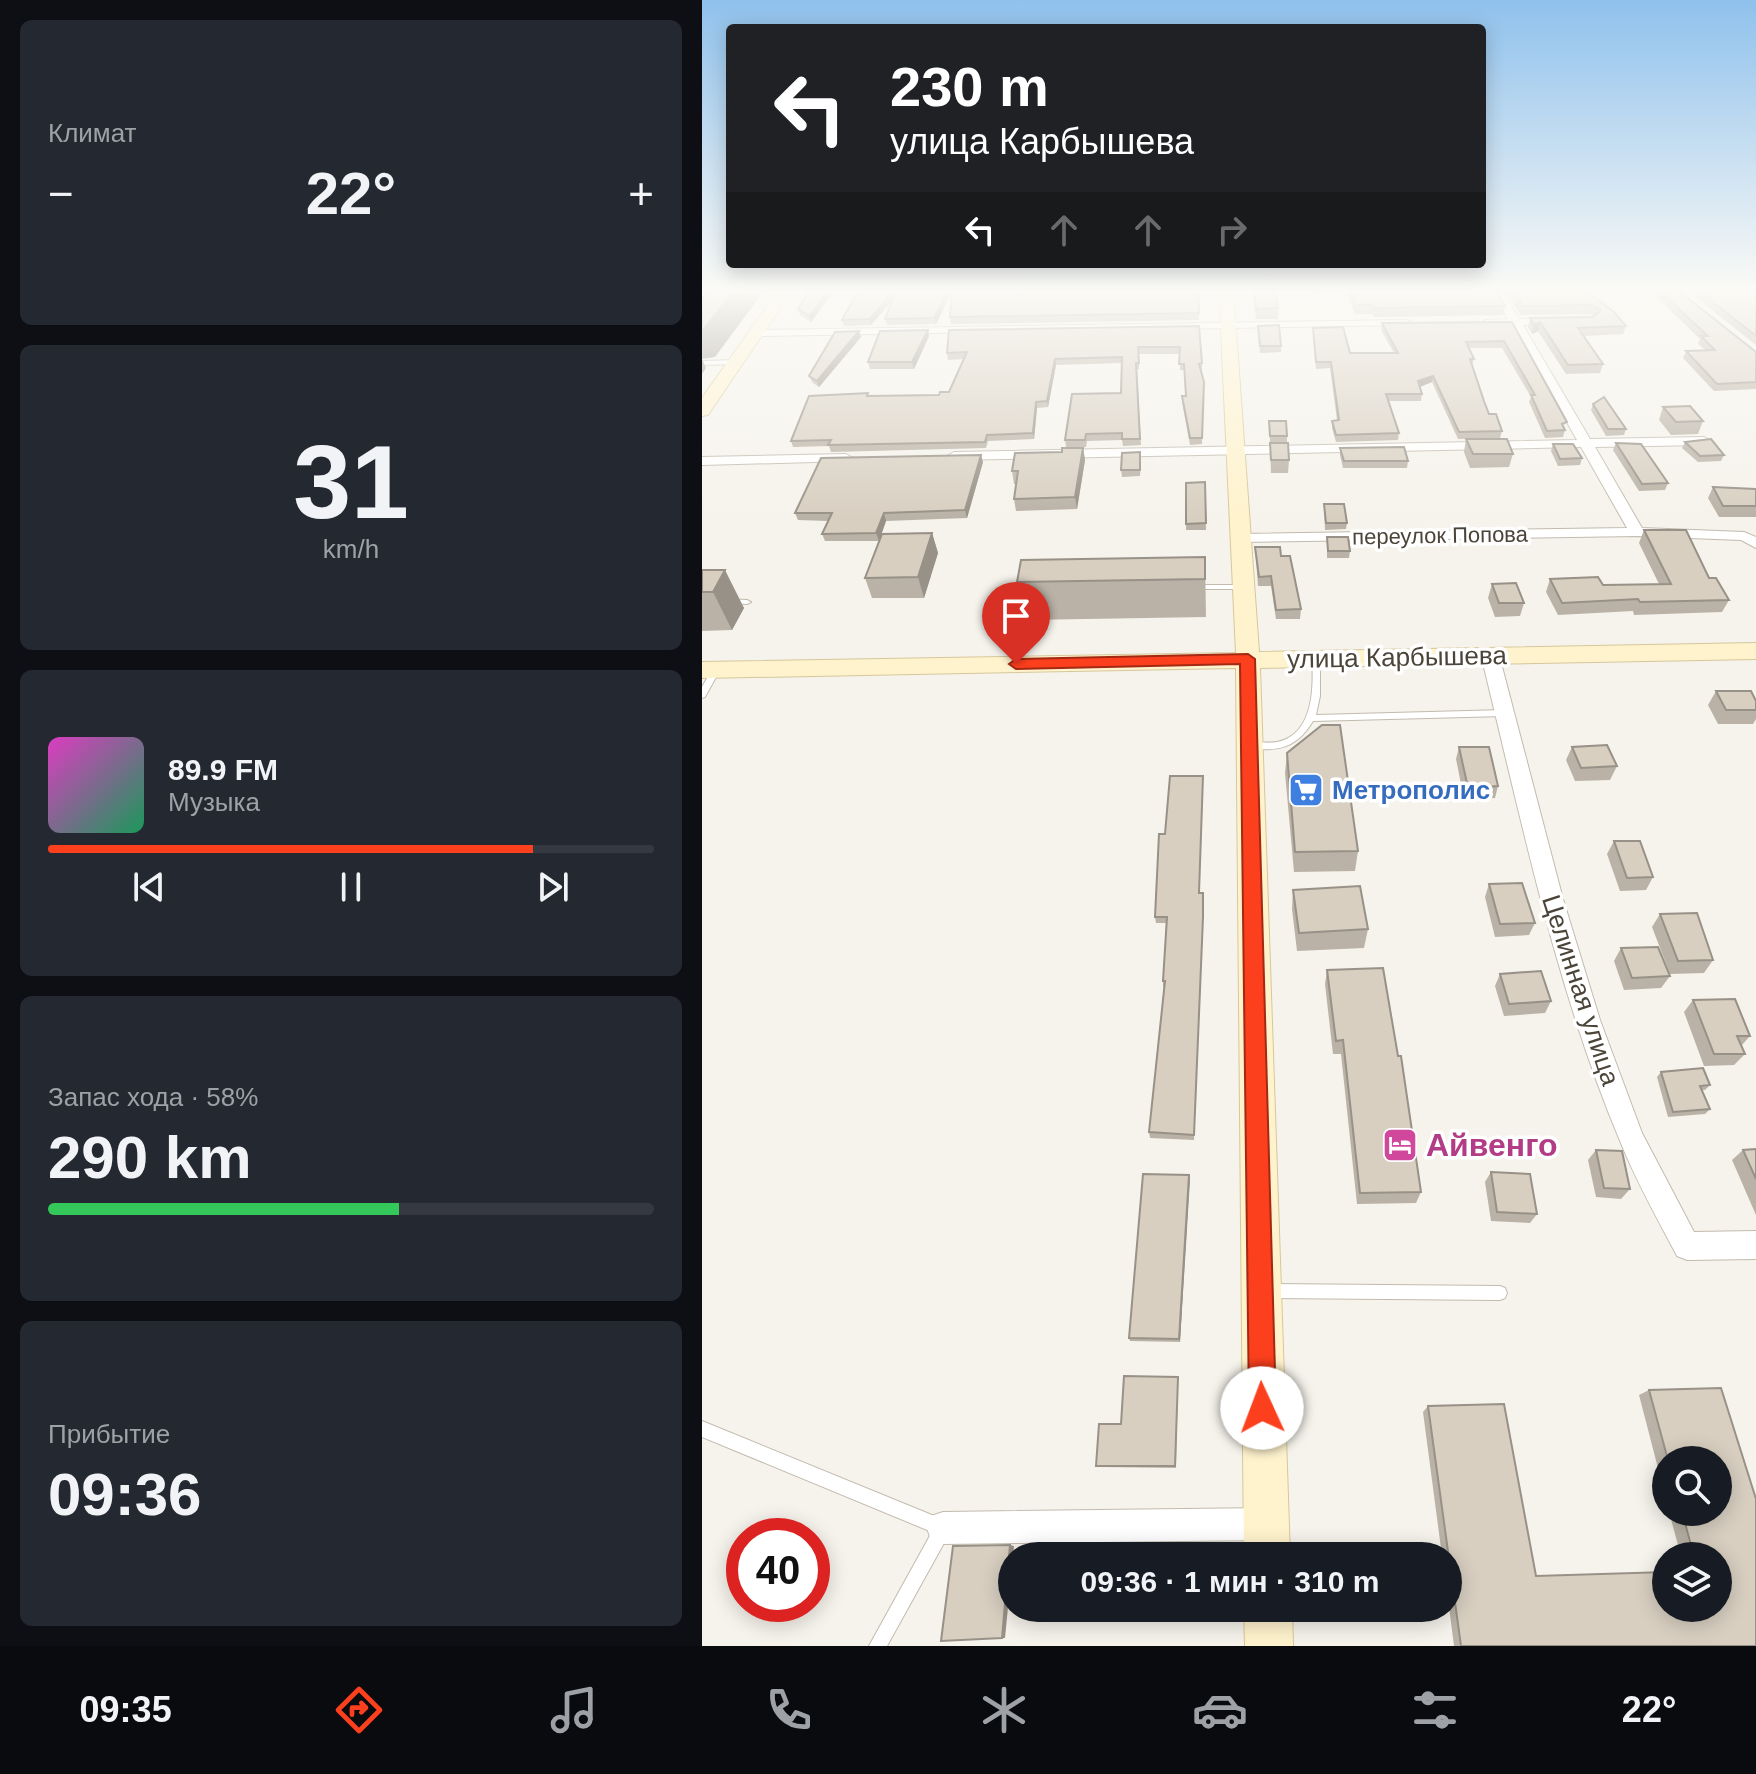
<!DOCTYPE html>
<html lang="ru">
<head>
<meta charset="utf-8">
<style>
  body { margin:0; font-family:Helvetica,sans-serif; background:#242831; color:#f1f3f6; height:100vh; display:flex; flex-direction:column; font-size:30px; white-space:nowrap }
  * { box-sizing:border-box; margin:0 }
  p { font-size:26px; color:#9ea1a6 }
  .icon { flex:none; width:44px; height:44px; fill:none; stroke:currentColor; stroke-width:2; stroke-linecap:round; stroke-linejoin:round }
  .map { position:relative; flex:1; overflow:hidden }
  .details { display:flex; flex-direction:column; gap:20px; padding:20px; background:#0d0f14; width:702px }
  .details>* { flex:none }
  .top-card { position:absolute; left:24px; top:24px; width:760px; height:244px; border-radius:8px; box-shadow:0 4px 20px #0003; background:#202124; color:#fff; overflow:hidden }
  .fabs { position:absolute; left:950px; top:1446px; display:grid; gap:16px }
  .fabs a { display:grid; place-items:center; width:80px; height:80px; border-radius:50%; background:#171b24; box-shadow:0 4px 20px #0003; font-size:40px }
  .speed { position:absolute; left:24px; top:1518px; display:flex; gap:16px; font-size:40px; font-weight:700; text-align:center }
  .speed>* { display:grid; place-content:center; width:104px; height:104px; border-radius:50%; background:#171b24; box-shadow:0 4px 20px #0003; line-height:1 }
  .speed .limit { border:12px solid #d22; background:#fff; color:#111 }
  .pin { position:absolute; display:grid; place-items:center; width:68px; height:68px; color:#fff; margin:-82px -34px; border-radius:50% 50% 50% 0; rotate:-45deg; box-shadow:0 0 8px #0007 }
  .pin .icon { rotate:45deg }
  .me { position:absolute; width:88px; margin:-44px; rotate:358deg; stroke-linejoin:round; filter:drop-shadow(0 0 6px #0008) }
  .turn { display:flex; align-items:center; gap:28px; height:168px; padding:0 32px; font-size:36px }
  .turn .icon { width:104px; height:104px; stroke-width:2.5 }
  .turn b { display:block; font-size:56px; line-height:68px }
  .lanes { display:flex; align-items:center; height:76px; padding:0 32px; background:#0003; justify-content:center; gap:40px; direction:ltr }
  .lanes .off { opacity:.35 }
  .big { font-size:60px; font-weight:700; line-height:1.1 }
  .details .widget { flex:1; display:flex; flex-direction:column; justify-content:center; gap:12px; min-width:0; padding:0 28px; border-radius:12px; background:#242831 }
  .details .dial { align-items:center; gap:0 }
  .dial b { font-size:104px; line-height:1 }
  .song { display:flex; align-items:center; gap:24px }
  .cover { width:96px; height:96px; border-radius:12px; background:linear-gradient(135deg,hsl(310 70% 55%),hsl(150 70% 35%)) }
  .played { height:8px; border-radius:4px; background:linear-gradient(90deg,#fc3f1d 80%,#363941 80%) }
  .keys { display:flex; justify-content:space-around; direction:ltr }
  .heat { display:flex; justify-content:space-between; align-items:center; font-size:44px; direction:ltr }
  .charge { height:12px; border-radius:6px; background:linear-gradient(90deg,#34c759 58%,#363941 0) }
  .trip { position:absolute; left:296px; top:1542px; width:464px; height:80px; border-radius:40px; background:#171b24; box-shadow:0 4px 20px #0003; font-weight:700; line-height:80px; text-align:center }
  .tab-bar { display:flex; height:128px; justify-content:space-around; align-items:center; background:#090b0e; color:#9ea1a6 }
  .tab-bar .icon { width:56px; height:56px }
  .tab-bar .current { color:#fc3f1d }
  .tab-bar b { font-size:36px; color:#f1f3f6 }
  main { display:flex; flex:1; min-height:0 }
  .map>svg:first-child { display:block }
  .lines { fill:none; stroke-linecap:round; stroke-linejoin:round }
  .lane-casing { stroke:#c2bbae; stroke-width:2 }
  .street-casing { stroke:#c2bbae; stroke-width:2 }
  .secondary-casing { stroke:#d6c79b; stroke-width:2 }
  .lane { fill:#fff; fill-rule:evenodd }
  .street { fill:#fff; fill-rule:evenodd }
  .secondary { fill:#fff3cd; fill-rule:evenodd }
  .wall { fill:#bab2a6 }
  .shaded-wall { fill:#979187 }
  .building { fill:#d8cfc1; stroke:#979187; stroke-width:2 }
  .route { fill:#fc3f1d; stroke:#a42913; stroke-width:2 }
  .labels { text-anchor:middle; stroke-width:7; stroke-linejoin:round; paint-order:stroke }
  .far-street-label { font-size:22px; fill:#4b4439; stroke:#fff }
  .street-label { font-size:26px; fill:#4b4439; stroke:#fff }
  .shop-label { font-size:26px; font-weight:bold; fill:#366cbe; stroke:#fff; text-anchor:start }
  .near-hotel-label { font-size:32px; font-weight:bold; fill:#b23c85; stroke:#fff; text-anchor:start }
</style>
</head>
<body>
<main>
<section class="details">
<div class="widget"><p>Климат</p>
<div class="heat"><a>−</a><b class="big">22°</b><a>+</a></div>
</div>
<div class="widget dial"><b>31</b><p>km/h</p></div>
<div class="widget">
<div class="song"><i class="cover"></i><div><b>89.9 FM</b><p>Музыка</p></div></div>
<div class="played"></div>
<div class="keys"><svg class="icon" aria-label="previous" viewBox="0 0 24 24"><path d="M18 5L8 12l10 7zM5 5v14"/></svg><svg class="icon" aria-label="pause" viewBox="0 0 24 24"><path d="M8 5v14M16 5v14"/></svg><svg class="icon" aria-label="next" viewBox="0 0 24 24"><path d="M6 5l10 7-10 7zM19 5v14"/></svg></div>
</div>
<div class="widget"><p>Запас хода · 58%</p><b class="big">290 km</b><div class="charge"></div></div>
<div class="widget"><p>Прибытие</p><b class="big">09:36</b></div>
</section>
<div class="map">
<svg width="1054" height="1646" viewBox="0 0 1054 1646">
  <rect width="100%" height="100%" fill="#f6f3ec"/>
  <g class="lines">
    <g class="lane-casing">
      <g id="lane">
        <path d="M0 361 35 360 38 362 35 364 0 365Z"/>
        <path d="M489 585H542L546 587 542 589H489Z"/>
        <path d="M0 598 45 600 49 602 45 604 0 602Z"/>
        <path d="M614 657 618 660V696L614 715 803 710 808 713 803 716 611 721C595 748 576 752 546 748L544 746C553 740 564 744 575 742 611 735 612 688 610 660Z"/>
        <path d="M14 667 18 670 3 697 0 698V687L11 668Z"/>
        <path d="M567 1284 798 1286 803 1288 805 1293 803 1298 798 1300 567 1298 562 1296 560 1291 562 1286Z"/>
        <path d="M0 1421 247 1522 249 1528 247 1534 185 1646H167L230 1532 0 1437Z"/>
      </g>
    </g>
    <g class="street-casing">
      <g id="street">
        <path d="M789 288H799L817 319 852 318 858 321 852 324 821 325 888 439 1002 437 1009 441 1002 445 893 447 940 528 1042 532 1054 537V548L1039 540 935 536 540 542 533 538 540 534 925 528 879 447 252 460 245 456 252 452 875 440 810 326H784L778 323 784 320 806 319Z"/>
        <path d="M704 320 708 321V325L55 336 49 333 55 330Z"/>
        <path d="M144 454 151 458 149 461 0 465V457Z"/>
        <path d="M788 649 797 655 861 899 898 1020 940 1133 992 1232 1054 1231V1259L985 1260 975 1256C955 1218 934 1181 918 1141 853 986 819 818 779 655Z"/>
        <path d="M564 1508 575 1513 580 1524 575 1535 564 1540 241 1544 229 1540 225 1528 229 1516 241 1512Z"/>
      </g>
    </g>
    <g class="secondary-casing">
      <g id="secondary">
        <path d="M78 288H92L6 415 0 416V398Z"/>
        <path d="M517 288H531L557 652 1054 643V659L558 668 588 1556H542L534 668 0 678V662L534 653Z"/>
        <path d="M542 1608H590L591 1646H543Z"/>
      </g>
    </g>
    <use href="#lane" class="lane"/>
    <use href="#street" class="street"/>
    <use href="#secondary" class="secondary"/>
  </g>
  <g class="wall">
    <path d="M109 288V322L98 315 96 309Z"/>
    <path d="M195 288H249L250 291 234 324 185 325 183 319 191 300 169 325 142 326 140 320Z"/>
    <path d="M496 288 497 320 249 324 248 317Z"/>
    <path d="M550 288H572L576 308V319H554Z"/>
    <path d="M606 288H793L803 306 801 315 672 317 670 314H653L645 294 608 295Z"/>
    <path d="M801 288H891L890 292H886L924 326 921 334 882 336 901 364 898 373 864 374 836 331 830 334 826 327 828 318 891 317 892 316 888 314 819 315Z"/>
    <path d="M945 288H973L1054 352V389L1012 391 981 358 984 351 1003 350 996 344 998 339Z"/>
    <path d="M982 288H1045L1054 295V345Z"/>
    <path d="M810 322 863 430 861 437 843 438 827 402 829 397 800 348H767L772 359 770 366 782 401 787 414 800 431 798 438 756 439 730 382 718 387 720 394 719 401H687L697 433 696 440 634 442 630 428V421L635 420 628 368 614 369 611 328 648 353H692L679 330 680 323Z"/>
    <path d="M497 326 500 363V370H499L500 444 488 445 480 402V396H484L482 370H478V354H437V369H435L439 445 421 446 420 440 385 441 384 447H364L363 440 419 393V363L354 365 346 407 335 408 332 439 286 441 284 448 129 452 127 446 91 447 89 441 167 396 237 395 247 392 262 359 246 360 245 353Z"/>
    <path d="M556 326 579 346V352L558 353Z"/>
    <path d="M226 330 227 336 212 369H168L166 362Z"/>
    <path d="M157 331 159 337 117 387 110 382 107 376Z"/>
    <path d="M891 404 924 429 922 435 904 436 889 410Z"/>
    <path d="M961 407 1001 421 996 434 969 435 957 420Z"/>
    <path d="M567 421 585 436V443H568Z"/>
    <path d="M764 439 811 454 807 467 768 468 762 452Z"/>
    <path d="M983 442 1022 455 1019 461 996 462 980 448Z"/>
    <path d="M568 443 587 460 586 473H569Z"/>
    <path d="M914 443 966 483 963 490 937 491 911 450Z"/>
    <path d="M851 444 880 458 878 465 856 466 849 451Z"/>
    <path d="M381 448 383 460 375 509 314 511 312 499 314 484H312L310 471 360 452Z"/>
    <path d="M638 448 706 461 705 468H641L638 455Z"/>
    <path d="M439 459 438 476 420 477 419 470Z"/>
    <path d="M281 462 265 518 184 521 177 541H123L120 534 126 521 96 520 93 513Z"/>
    <path d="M503 482 504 530H484V483Z"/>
    <path d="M1011 487 1054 489V517H1017L1006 498Z"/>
    <path d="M622 504 645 523 644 529 623 530Z"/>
    <path d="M942 530 1007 578 1027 600 1020 612 932 615 931 611 856 615 844 592 848 579 901 585 957 584 937 543Z"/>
    <path d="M230 533 236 553 222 598H170L163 578Z"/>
    <path d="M625 537 648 551 647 558H625Z"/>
    <path d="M553 547 579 556 599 609 598 619H574L569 586H556Z"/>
    <path d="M503 557 504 617 323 620 315 582Z"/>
    <path d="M0 570 42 608 30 630 0 631Z"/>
    <path d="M790 584 822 603 818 616 793 617 786 598Z"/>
    <path d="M1014 691 1054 701V719L1051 724H1016L1006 705Z"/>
    <path d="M757 747 796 786 793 798 762 799 754 759Z"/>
    <path d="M870 747 915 766 908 780 873 781 864 760Z"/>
    <path d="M585 753 656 851 653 871 592 872 583 773Z"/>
    <path d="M912 841 951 877 944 890 918 891 905 854Z"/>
    <path d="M787 884 833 923 827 935 793 937 783 897Z"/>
    <path d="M591 890 666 929 662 948 595 951 590 909Z"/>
    <path d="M498 893 492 1140 448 1138 447 1132 462 987H461V981L464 923H454L453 917Z"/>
    <path d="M958 914 1011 960 1002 973 968 974 950 927Z"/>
    <path d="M919 948 968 976 959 988 922 990 912 961Z"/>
    <path d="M625 970 719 1192 714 1203 655 1204 639 1054H631L623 984Z"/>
    <path d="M798 974 849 1001 843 1013 802 1016 793 986Z"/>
    <path d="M991 1000 1048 1036 1039 1046 1043 1054 1032 1065 1002 1066 982 1012Z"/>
    <path d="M959 1072 1008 1085 1003 1090H1000L1008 1109 1003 1114 966 1117 955 1077Z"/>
    <path d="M1054 1149V1215L1030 1160 1041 1150Z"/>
    <path d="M894 1150 928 1189 919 1199 894 1197 886 1160Z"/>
    <path d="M789 1172 835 1214 828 1223 789 1221 783 1182Z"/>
    <path d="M487 1175 478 1342 428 1341 427 1338Z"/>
    <path d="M476 1377 474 1468 396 1467 394 1466 419 1424Z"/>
    <path d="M1019 1388 1054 1499V1646H752L746 1599V1556H740L721 1412 726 1406 802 1404 834 1576 964 1572V1608H1016V1556H979L967 1512H1016V1460H964V1499L937 1395 947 1390Z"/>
  </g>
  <g class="shaded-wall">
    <path d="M34 288H64L13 357 0 359 4 368 0 374V329Z"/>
    <path d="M128 288H134L109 322 108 316Z"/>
    <path d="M195 288 196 293 169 325 168 319Z"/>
    <path d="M245 288H249L250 291 234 324 232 318Z"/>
    <path d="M838 322 836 331 830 334 832 325Z"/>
    <path d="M226 330 227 336 212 369 210 362Z"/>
    <path d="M157 331 159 337 117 387 115 381Z"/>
    <path d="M353 359 354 365 346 407 345 401Z"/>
    <path d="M731 376 730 382 715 388 716 381Z"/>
    <path d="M334 402 335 408 332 439 331 433Z"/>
    <path d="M381 448 383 460 375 509 373 497Z"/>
    <path d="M279 455 281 462 265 518 263 510Z"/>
    <path d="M182 513 184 521 177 541 174 533Z"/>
    <path d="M230 533 236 553 222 598 216 577Z"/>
    <path d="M23 570 42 608 30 630 11 592Z"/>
    <path d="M487 1175 488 1180 478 1342 477 1339Z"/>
    <path d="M308 1545 312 1546 303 1638H300Z"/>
  </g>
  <g class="building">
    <path d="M9 288H34L2 329H0V299Z"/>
    <path d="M109 288H128L108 316 96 309Z"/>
    <path d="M158 288H194L168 319 140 320Z"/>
    <path d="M195 288H247L232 318 183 319Z"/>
    <path d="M250 288H496L497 313 248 317Z"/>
    <path d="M552 288H572L576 308 554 309Z"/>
    <path d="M647 288H793L803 306 673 308 671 305H654Z"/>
    <path d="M808 288H881L912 312 924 326 876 328 901 364 866 365 838 322 832 325 828 318 891 317 899 310 890 305 821 306Z"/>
    <path d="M954 288H973L1054 352V382L1015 384 984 351 1013 350 999 336H1006Z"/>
    <path d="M993 288H1045L1054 295V336Z"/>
    <path d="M810 322 865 422 860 424 863 430 845 431 829 395H833L802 341 764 342 772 359H768L782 401 787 414H794L800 431 757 432 731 376 716 381 720 394H684L697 433 634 435 630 421 637 420 629 362H614L611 328 641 327 648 353H696L680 323Z"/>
    <path d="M577 325 579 346H558L556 326Z"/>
    <path d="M497 326 500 363 497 364 502 382 500 438H488L480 396H484L482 364H477L478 347H436L437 363H434L438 439H420V433L384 434 383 440H363L370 394 419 393 420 357 353 359 345 401 334 402 331 433 285 435 283 442 126 445 129 440 89 441 107 396 166 393 165 396 237 395 238 392H247L265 352 245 353 247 330Z"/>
    <path d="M226 330 210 362H166L178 331Z"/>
    <path d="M157 331 115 381 107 376 133 332Z"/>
    <path d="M902 397 924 429H906L891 404Z"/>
    <path d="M988 406 1001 421 974 422 961 407Z"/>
    <path d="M567 421H584L585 436H568Z"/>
    <path d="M764 439H805L811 454H771Z"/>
    <path d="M1009 439 1022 455 998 456 983 442Z"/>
    <path d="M568 443H586L587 460H569Z"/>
    <path d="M914 443 939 444 966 483 940 484Z"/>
    <path d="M851 444H871L880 458 858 459Z"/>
    <path d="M702 447 706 461H642L638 448Z"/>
    <path d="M360 448H381L373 497 312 499 316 471H310L313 453 360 452Z"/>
    <path d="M438 452V470H419L420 453Z"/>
    <path d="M279 455 263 510 182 513 174 533 120 534 130 513H93L119 458Z"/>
    <path d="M503 482 504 523 484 524V483Z"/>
    <path d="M1011 487 1054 489V506H1021Z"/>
    <path d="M622 504H642L645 523H624Z"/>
    <path d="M942 530H984L1007 578H1014L1027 600 938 602 936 599 860 603 848 579 896 577 901 585 969 584Z"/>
    <path d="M230 533 216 577 163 578 180 534Z"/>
    <path d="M625 537H646L648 551H626Z"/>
    <path d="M553 547H578L579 556H588L599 609 574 610 569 576 557 577Z"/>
    <path d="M503 557V579L315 582 319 560Z"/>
    <path d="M0 570H23L11 592H0Z"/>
    <path d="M814 583 822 603H797L790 584Z"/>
    <path d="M1014 691H1049L1054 701V710H1024Z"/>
    <path d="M620 725H638L656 851 593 852 585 753Z"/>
    <path d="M905 745 915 766 879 768 870 747Z"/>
    <path d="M757 747H787L796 786 766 788Z"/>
    <path d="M468 776H501L497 893H501V917L492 1135 447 1132 463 981H461L465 917H453L457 834H463Z"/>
    <path d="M912 841H938L951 877 925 878Z"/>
    <path d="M820 883 833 923 798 924 787 884Z"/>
    <path d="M658 886 666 929 597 933 591 890Z"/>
    <path d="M995 913 1011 960 976 961 958 914Z"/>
    <path d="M956 947 968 976 930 978 919 948Z"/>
    <path d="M681 968 696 1056H699L719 1192 658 1193 641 1040 634 1041 625 970Z"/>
    <path d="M839 971 849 1001 807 1004 798 974Z"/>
    <path d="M1033 999 1048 1036H1035L1043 1054H1012L991 1000Z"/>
    <path d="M1001 1068 1008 1085 998 1086 1008 1109 971 1112 959 1072Z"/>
    <path d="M1054 1149V1179L1041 1150Z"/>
    <path d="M894 1150 920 1151 928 1189 902 1188Z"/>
    <path d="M789 1172 828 1174 835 1214 795 1212Z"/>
    <path d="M441 1174 487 1175 477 1339 427 1338Z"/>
    <path d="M422 1376 476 1377 473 1466H394L397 1424H419Z"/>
    <path d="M1019 1388 1054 1499V1646H759L726 1406 802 1404 834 1576 964 1572V1608H1016V1556H992L980 1512H1016V1460H966L947 1390Z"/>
    <path d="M308 1545 300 1638 239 1641 251 1546Z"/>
  </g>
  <linearGradient id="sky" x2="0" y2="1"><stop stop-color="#8fc1ec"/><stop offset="0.56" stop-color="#fbfaf6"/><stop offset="1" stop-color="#fbfaf6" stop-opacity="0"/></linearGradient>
  <rect width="1054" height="518" fill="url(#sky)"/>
  <path class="route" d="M546 654 553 659 574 1408 570 1418 560 1422 551 1418 547 1408 538 664 314 669 307 664 314 659Z"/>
  <defs>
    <g id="supermarket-square" transform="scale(1.8)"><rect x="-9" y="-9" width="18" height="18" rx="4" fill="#3f7fe0" stroke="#fff"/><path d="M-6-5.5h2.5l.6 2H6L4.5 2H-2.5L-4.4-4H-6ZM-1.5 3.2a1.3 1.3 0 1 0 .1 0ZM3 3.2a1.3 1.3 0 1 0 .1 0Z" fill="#fff"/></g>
    <g id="hotel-square" transform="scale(1.8)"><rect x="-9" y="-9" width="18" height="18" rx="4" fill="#d1479c" stroke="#fff"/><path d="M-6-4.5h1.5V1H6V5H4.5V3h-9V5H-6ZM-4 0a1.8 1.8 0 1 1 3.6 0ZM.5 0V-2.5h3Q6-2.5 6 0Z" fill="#fff"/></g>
  </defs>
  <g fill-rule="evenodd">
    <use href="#supermarket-square" x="604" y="790"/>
    <use href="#hotel-square" x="698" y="1145"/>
  </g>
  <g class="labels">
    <g class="far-street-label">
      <text transform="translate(738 535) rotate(-1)" y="8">переулок Попова</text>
    </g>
    <g class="street-label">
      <text transform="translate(695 657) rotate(-1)" y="9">улица Карбышева</text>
      <text transform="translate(879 990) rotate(72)" y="9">Целинная улица</text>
    </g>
    <g class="shop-label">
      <text x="630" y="799">Метрополис</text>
    </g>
    <g class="near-hotel-label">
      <text x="724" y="1156">Айвенго</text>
    </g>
  </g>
</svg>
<div class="fabs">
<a><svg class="icon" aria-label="search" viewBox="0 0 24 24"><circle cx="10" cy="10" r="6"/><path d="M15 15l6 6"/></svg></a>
<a><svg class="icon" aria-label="layers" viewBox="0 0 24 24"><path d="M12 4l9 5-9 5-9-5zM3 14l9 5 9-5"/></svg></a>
</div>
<div class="speed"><div class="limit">40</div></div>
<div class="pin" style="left:314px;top:664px;background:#d93025"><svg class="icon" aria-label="arrive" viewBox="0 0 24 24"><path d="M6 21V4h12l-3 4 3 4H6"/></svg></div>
<svg class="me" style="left:560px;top:1408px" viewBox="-20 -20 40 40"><circle r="19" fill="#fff"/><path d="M0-13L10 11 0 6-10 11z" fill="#fc3f1d"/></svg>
<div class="trip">09:36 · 1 мин · 310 m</div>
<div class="top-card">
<div class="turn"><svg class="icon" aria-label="left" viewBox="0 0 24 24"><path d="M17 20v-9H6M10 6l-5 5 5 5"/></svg><div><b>230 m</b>улица Карбышева</div></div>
<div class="lanes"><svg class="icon" aria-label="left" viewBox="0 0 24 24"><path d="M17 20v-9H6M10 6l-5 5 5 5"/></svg><svg class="icon off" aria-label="ahead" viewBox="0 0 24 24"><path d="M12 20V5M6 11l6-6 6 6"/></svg><svg class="icon off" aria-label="ahead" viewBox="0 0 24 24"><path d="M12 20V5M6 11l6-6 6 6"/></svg><svg class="icon off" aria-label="right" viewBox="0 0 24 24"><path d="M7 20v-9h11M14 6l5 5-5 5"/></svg></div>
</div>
</div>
</main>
<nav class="tab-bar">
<b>09:35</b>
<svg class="icon current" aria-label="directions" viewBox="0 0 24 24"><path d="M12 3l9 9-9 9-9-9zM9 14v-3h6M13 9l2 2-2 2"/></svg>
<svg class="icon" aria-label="music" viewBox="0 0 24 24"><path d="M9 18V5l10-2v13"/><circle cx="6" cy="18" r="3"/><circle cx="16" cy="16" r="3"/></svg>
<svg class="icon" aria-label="phone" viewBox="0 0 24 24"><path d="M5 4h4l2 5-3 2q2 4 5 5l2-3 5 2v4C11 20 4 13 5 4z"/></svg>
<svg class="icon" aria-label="climate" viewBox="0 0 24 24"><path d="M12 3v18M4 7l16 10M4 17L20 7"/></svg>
<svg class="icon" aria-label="car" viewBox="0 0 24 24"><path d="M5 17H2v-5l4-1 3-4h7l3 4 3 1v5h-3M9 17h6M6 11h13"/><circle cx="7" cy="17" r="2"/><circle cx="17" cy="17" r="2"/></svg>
<svg class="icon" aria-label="filters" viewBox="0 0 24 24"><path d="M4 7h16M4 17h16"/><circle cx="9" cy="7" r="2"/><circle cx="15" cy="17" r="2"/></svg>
<b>22°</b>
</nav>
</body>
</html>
